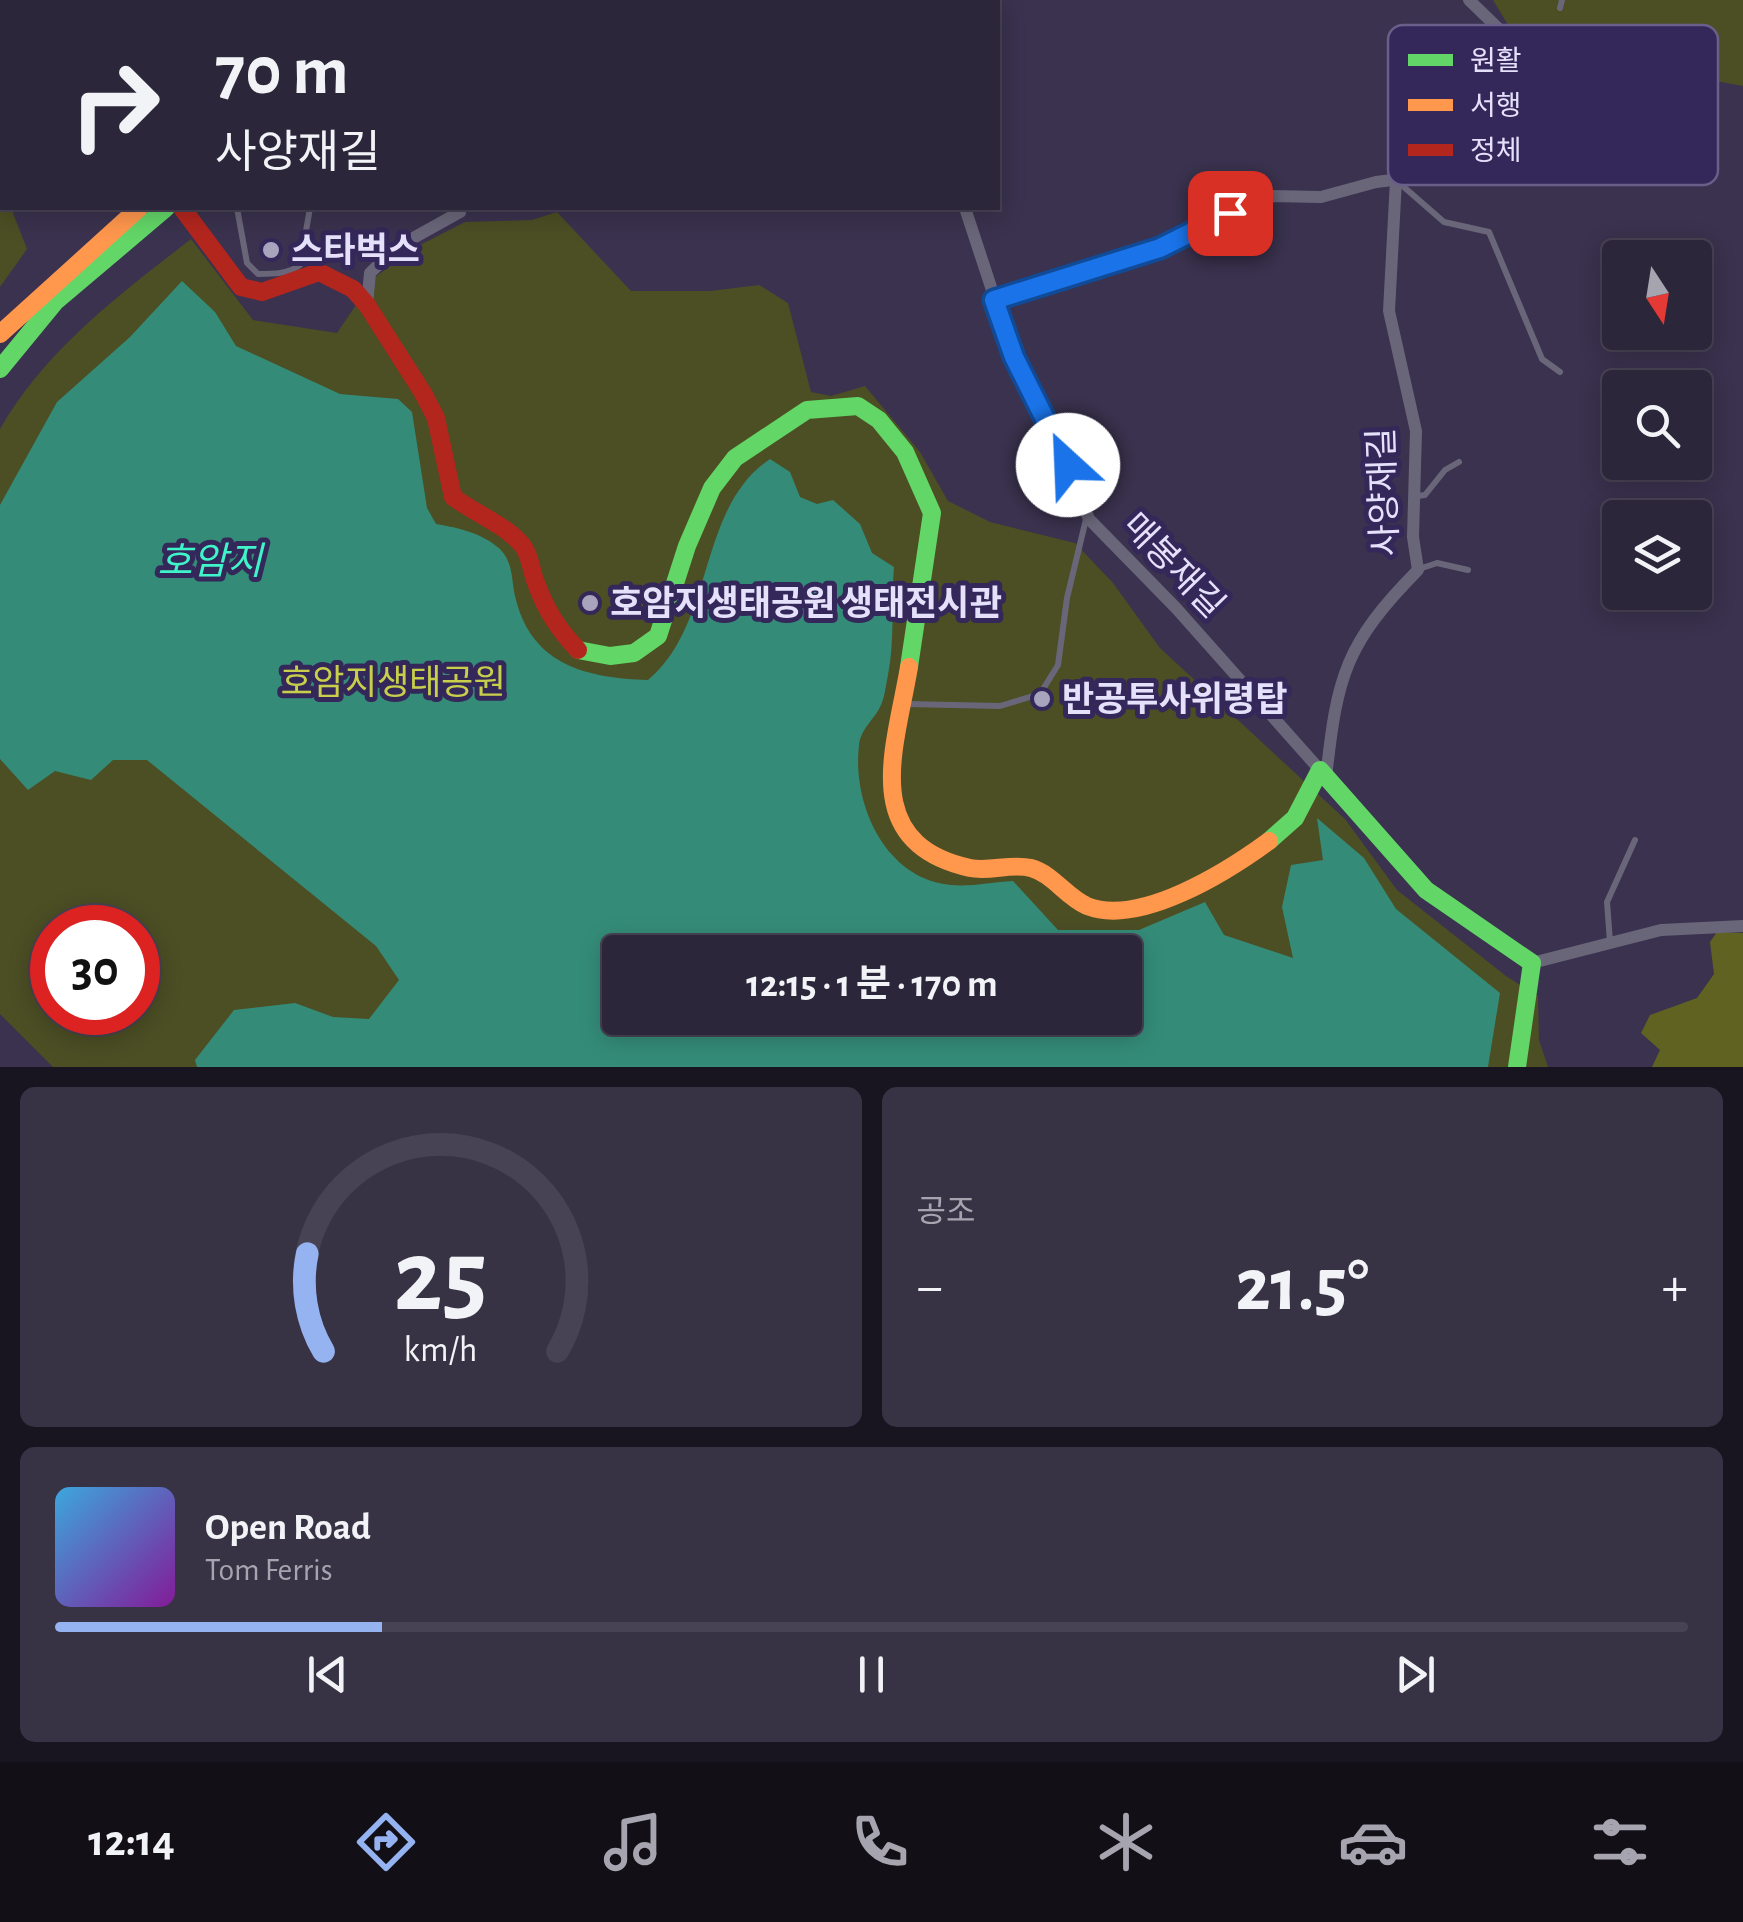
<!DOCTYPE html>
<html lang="ko">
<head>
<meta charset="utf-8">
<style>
  body { margin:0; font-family:"Alegreya Sans","Noto Sans KR",sans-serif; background:#383245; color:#f1f3f6; height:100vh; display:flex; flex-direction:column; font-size:38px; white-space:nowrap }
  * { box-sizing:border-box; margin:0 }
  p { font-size:32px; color:#a6a5af }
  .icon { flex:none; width:55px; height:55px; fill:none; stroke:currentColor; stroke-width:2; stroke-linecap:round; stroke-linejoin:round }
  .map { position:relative; height:1067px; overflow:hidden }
  .panel { display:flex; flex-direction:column; gap:20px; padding:20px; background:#181520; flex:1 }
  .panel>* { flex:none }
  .hud { position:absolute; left:0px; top:0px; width:1000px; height:210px; box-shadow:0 5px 25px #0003,0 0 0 2px #484354; background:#2c263a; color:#f1f3f6; overflow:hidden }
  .needle { width:65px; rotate:168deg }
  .controls { position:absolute; left:1602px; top:240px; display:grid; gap:20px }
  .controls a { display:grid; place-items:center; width:110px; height:110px; border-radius:10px; background:#2c263a; box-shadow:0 5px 25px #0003,0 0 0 2px #484354; font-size:50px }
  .speed { position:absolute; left:30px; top:905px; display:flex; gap:20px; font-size:50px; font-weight:700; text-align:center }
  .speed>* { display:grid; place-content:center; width:130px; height:130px; border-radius:50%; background:#2c263a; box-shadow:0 5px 25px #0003,0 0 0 2px #484354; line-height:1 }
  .speed .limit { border:15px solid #d22; background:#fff; color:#111 }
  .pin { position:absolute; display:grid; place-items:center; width:85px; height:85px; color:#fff; margin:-42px; border-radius:20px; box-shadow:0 5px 15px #0006 }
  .me { position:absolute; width:110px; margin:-55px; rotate:335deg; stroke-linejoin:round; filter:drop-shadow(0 0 8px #0008) }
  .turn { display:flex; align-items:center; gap:35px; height:210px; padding:0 50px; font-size:45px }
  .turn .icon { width:130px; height:130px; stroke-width:2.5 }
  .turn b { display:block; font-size:70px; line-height:85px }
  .big { font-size:75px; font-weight:700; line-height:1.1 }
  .panel .card { flex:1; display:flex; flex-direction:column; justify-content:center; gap:15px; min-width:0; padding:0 35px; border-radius:15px; background:#383245 }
  .panel .dial { align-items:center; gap:0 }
  .dial svg { height:260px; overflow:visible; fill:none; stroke:#484354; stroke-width:7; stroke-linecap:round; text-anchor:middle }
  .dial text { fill:#f1f3f6; stroke:none }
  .song { display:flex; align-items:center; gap:30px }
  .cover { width:120px; height:120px; border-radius:15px; background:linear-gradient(135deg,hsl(200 70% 55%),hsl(290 70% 35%)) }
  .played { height:10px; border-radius:5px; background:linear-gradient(90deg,#95b2f1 20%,#484354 20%) }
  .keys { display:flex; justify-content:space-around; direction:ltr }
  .heat { display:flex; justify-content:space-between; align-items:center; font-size:55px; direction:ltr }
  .panel .tiles { flex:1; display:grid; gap:20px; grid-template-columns:1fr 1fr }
  .card:last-child { grid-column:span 2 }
  .trip { position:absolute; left:602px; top:935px; width:540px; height:100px; border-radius:10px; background:#2c263a; box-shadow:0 5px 25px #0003,0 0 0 2px #484354; font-weight:700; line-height:100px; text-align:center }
  .dock { display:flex; height:160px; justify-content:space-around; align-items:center; background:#120f17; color:#a6a5af }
  .dock .icon { width:70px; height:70px }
  .dock .active { color:#95b2f1 }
  .dock b { font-size:45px; color:#f1f3f6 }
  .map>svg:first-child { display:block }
  .green { fill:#4c4e24; fill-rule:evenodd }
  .forest { fill:#5f6221 }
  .water { fill:#348c78; fill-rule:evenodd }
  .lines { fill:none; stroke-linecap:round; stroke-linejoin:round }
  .lane { stroke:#6a667a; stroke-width:6 }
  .street { stroke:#6a667a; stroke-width:12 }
  .fast { stroke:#63d668; stroke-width:18 }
  .slow { stroke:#ff974d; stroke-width:18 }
  .jam { stroke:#b3261e; stroke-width:18 }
  .route-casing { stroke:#114b97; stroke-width:25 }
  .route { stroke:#1a73e8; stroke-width:18 }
  .poi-dot { fill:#a9a4be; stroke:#342759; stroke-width:4 }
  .labels { text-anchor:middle; stroke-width:10; stroke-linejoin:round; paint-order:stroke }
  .poi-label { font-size:35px; font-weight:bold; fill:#e5e1fb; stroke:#342759; text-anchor:start }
  .street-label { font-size:35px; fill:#e5e1fb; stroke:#342759 }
  .park-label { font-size:35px; fill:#c8d04b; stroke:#342759 }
  .water-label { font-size:38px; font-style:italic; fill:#40f4c9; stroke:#342759 }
  .key { fill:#342759; stroke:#695f8a; stroke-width:2.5 }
  .key-label { font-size:28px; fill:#e5e1fb }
</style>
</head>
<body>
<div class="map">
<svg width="1743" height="1067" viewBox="0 0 1743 1067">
  <rect width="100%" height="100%" fill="#3a324e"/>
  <g class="green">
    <path d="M1493 0H1743V86L1520 45Z"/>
    <path d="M0 180 2 208H11L27 249 0 287Z"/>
    <path d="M557 212 631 291H710L759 285 788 303 811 392 831 396 865 386 920 452 948 501 990 522 1075 543 1113 583 1160 648 1345 819 1397 890 1506 976 1538 996 1539 1040 1548 1067H53L0 1014V429C45 350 120 294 191 239L253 320 337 333 375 277 420 245 465 222 532 220ZM52 928H138V1012H52ZM620 952H1125V1018H620Z"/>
  </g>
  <path class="forest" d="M1717 932 1743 933V1067H1652L1660 1050 1641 1033 1650 1015 1697 998 1714 974 1710 942Z"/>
  <path class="water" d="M182 281 215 312 236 346 340 394 398 399 412 412 427 508 436 524C459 528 482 533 500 549 514 563 511 582 516 600 533 666 588 678 648 680 716 623 696 509 770 459L790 472 800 497 817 504 833 500 860 524 872 553 894 567C891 602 895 641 888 675 886 684 885 696 881 705 875 719 861 728 859 745 852 804 885 879 951 885 970 887 993 882 1013 881L1058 930H1139L1205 902 1224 935 1293 958 1282 907 1291 865 1323 860 1317 818 1364 858 1396 909 1500 993 1488 1067H197L195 1060 234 1010 295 1003 333 1017 369 1019 399 980 376 946 147 760H113L91 780 55 771 28 790 0 759V505L57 402 130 337ZM620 952H1125V1018H620Z"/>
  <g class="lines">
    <g class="lane">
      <path d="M137 0 140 2"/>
      <path d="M239 2 241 0"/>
      <path d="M1560 8 1562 0"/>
      <path d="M1397 181 1444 222 1489 232 1542 359 1560 372"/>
      <path d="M237 208 247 263 258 274C273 274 289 274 300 265L310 208"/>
      <path d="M1417 496 1425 495 1445 470 1459 462"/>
      <path d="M1419 569 1437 563 1468 570"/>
      <path d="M906 704 1000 706 1040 694 1058 665 1067 598 1087 515"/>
      <path d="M1610 942 1607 902 1635 840"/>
    </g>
    <g class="street">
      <path d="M899 0 900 2"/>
      <path d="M1469 0 1502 32 1489 74 1488 135"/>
      <path d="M965 208 1014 357 1068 465 1089 519 1176 608 1320 770"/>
      <path d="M994 299 1160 247 1270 196 1321 197 1376 182 1425 176 1451 167 1488 135 1587 106 1612 115"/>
      <path d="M367 305 370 273 397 247 460 212 459 208"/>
      <path d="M1326 778C1337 676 1345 644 1418 570L1413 537 1416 431 1389 311 1396 180"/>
      <path d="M1532 963 1661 930 1743 926"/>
    </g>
    <g class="fast">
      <path d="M0 369 55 302 166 208"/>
      <path d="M578 650 610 656 634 653 658 636 687 546 712 488 735 458 807 410 858 406 879 420 905 452 932 513 909 667"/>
      <path d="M1269 841 1295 818 1320 770 1426 890 1532 963 1517 1067"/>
    </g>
    <g class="slow">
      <path d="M363 2 365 0"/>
      <path d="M0 334 139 208"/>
      <path d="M909 667C896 746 857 843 970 868 990 872 1011 863 1031 868 1053 874 1066 897 1087 906 1140 927 1228 871 1269 841"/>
    </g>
    <g class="jam">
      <path d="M347 2 349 0"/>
      <path d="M182 208 241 287 262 292 319 272 353 289 367 305 423 393 436 418 453 497C476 514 506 525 523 546 531 557 531 571 536 583 546 610 558 629 578 650"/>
    </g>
  </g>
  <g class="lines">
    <g class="route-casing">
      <path id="route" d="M1068 465 1014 357 994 300 1160 248 1230 213"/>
    </g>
    <use href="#route" class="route"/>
  </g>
  <g class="poi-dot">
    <circle cx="271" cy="250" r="10"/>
    <circle cx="590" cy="603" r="10"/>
    <circle cx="1042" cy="699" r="10"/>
  </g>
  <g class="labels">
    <g class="poi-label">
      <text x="291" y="262">스타벅스</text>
      <text x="610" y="615">호암지생태공원 생태전시관</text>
      <text x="1062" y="711">반공투사위령탑</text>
    </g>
    <g class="street-label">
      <text transform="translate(1383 492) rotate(-92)" y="12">사양재길</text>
      <text transform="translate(1174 565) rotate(46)" y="12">매봉재길</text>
    </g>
    <g class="park-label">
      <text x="393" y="694">호암지생태공원</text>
    </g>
    <g class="water-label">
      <text x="210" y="574">호암지</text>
    </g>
  </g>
  <rect x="1388" y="25" width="330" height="160" rx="15" class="key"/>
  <rect x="1408" y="54" width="45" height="12" fill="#63d668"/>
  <rect x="1408" y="99" width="45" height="12" fill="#ff974d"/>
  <rect x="1408" y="144" width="45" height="12" fill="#b3261e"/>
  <g class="key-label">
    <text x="1470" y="70">원활</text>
    <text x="1470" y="115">서행</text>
    <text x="1470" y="160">정체</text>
  </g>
</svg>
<div class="controls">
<a><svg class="needle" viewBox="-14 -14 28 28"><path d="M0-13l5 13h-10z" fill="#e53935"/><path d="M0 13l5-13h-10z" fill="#a6a5af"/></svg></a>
<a><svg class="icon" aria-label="search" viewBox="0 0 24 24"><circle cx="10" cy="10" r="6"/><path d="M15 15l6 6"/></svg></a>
<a><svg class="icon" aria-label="layers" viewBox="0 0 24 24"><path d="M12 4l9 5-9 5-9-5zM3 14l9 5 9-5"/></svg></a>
</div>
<div class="speed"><div class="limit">30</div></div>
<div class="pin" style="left:1230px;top:213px;background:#d93025"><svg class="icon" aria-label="arrive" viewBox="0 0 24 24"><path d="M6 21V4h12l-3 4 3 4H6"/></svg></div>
<svg class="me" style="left:1068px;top:465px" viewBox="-20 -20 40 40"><circle r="19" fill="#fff"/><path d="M0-13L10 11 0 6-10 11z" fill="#1a73e8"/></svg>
<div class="trip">12:15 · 1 분 · 170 m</div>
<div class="hud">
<div class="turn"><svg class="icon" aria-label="right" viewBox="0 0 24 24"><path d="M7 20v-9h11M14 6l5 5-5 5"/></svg><div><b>70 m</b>사양재길</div></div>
</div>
</div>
<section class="panel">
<div class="tiles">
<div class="card dial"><svg viewBox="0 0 100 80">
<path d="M14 69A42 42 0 1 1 86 69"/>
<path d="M14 69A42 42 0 0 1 9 39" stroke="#95b2f1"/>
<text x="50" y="56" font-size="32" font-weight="700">25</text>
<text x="50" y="72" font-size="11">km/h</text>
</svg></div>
<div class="card"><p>공조</p>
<div class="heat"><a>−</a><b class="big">21.5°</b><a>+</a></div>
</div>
<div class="card">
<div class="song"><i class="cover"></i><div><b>Open Road</b><p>Tom Ferris</p></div></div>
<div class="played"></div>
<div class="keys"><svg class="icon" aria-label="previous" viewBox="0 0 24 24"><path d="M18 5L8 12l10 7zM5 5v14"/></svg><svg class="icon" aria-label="pause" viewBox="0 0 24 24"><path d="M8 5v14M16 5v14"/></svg><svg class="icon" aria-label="next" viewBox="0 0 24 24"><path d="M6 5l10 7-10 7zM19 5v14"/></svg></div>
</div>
</div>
</section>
<nav class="dock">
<b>12:14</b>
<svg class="icon active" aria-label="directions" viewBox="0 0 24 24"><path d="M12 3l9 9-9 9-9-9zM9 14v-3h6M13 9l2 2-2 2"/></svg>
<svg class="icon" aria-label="music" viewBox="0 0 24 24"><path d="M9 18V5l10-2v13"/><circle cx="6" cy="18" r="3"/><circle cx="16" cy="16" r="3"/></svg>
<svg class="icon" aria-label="phone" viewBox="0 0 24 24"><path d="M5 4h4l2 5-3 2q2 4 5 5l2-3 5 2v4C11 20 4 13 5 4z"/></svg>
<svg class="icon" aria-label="climate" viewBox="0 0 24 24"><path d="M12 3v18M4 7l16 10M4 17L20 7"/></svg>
<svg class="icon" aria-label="car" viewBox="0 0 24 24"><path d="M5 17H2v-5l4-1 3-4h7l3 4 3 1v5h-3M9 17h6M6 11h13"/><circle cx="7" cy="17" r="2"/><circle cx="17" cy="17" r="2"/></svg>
<svg class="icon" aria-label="filters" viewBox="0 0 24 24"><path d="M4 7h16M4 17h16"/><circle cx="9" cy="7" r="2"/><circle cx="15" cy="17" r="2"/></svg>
</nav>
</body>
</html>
